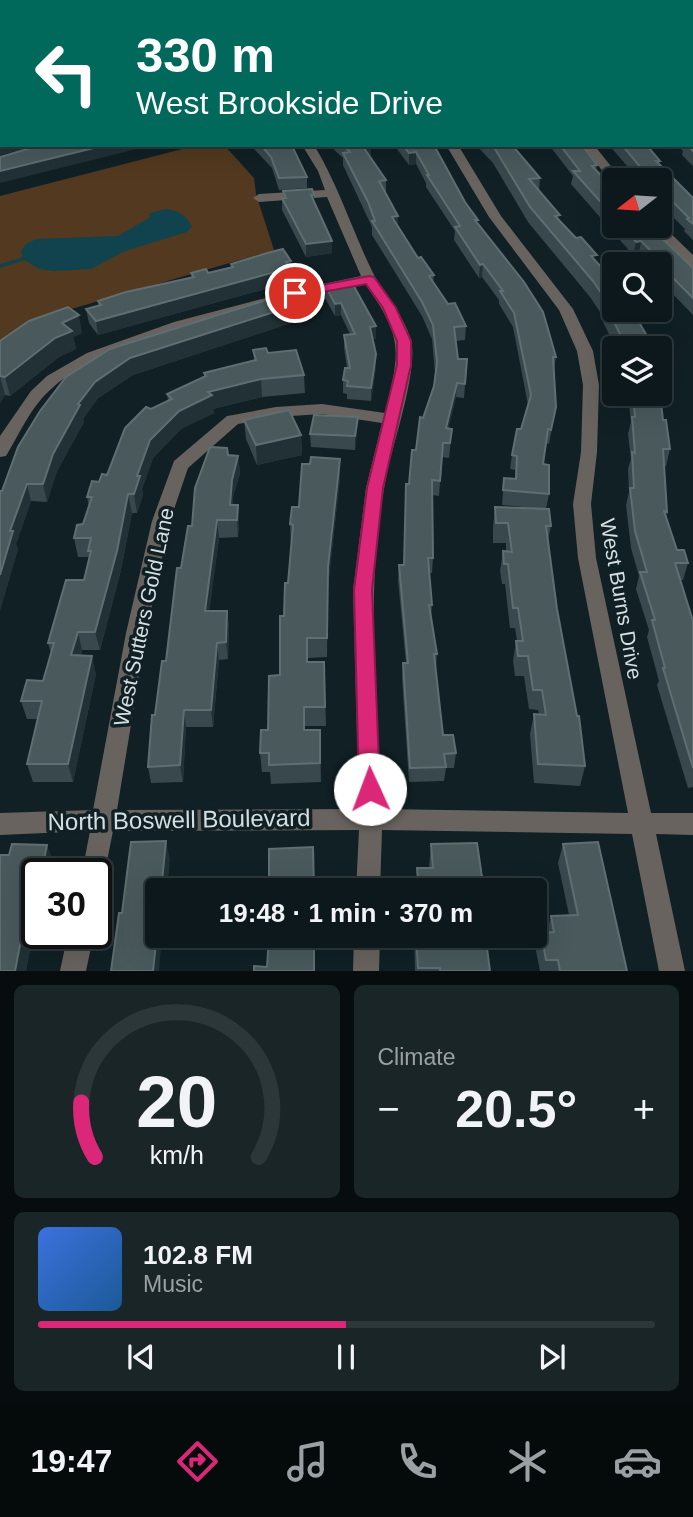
<!DOCTYPE html>
<html lang="en">
<head>
<meta charset="utf-8">
<style>
  body { margin:0; font-family:Arial,sans-serif; background:#1a2528; color:#f1f3f6; height:100vh; display:flex; flex-direction:column; font-size:26px; white-space:nowrap }
  * { box-sizing:border-box; margin:0 }
  p { font-size:23px; color:#9aa0a3 }
  .icon { flex:none; width:38px; height:38px; fill:none; stroke:currentColor; stroke-width:2; stroke-linecap:round; stroke-linejoin:round }
  .map { position:relative; height:971px; overflow:hidden }
  .side { display:flex; flex-direction:column; gap:14px; padding:14px; background:#070d0f; flex:1 }
  .side>* { flex:none }
  .top-card { position:absolute; left:0px; top:0px; width:693px; height:147px; box-shadow:0 7px 28px #0002,0 0 0 2px #2c373a; background:#00695c; color:#fff; overflow:hidden }
  .needle { width:46px; rotate:253deg }
  .buttons { position:absolute; left:602px; top:168px; display:grid; gap:14px }
  .buttons a { display:grid; place-items:center; width:70px; height:70px; border-radius:7px; background:#0c181b; box-shadow:0 7px 28px #0002,0 0 0 2px #2c373a; font-size:35px }
  .speed { position:absolute; left:21px; top:858px; display:flex; gap:14px; font-size:35px; font-weight:700; text-align:center }
  .speed>* { display:grid; place-content:center; width:91px; height:91px; border-radius:50%; background:#0c181b; box-shadow:0 7px 28px #0002,0 0 0 2px #2c373a; line-height:1 }
  .speed .limit { border:4px solid #111; border-radius:10px; background:#fff; color:#111 }
  .pin { position:absolute; display:grid; place-items:center; width:60px; height:60px; color:#fff; margin:-30px; border:4px solid #fff; border-radius:50%; box-shadow:0 2px 7px #0007 }
  .me { position:absolute; width:77px; margin:-38px; rotate:358deg; stroke-linejoin:round; filter:drop-shadow(0 0 5px #0008) }
  .turn { display:flex; align-items:center; gap:24px; height:147px; padding:0 21px; font-size:32px }
  .turn .icon { width:91px; height:91px; stroke-width:2.5 }
  .turn b { display:block; font-size:49px; line-height:60px }
  .big { font-size:52px; font-weight:700; line-height:1.1 }
  .side .tile { flex:1; display:flex; flex-direction:column; justify-content:center; gap:10px; min-width:0; padding:0 24px; border-radius:10px; background:#1a2528 }
  .side .dial { align-items:center; gap:0 }
  .dial svg { height:182px; overflow:visible; fill:none; stroke:#2c373a; stroke-width:7; stroke-linecap:round; text-anchor:middle }
  .dial text { fill:#f1f3f6; stroke:none }
  .song { display:flex; align-items:center; gap:21px }
  .cover { width:84px; height:84px; border-radius:10px; background:linear-gradient(135deg,hsl(220 70% 55%),hsl(210 70% 35%)) }
  .played { height:7px; border-radius:4px; background:linear-gradient(90deg,#db2777 50%,#2c373a 50%) }
  .keys { display:flex; justify-content:space-around; direction:ltr }
  .heat { display:flex; justify-content:space-between; align-items:center; font-size:38px; direction:ltr }
  .side .tiles { flex:1; display:grid; gap:14px; grid-template-columns:1fr 1fr }
  .tile:last-child { grid-column:span 2 }
  .trip { position:absolute; left:145px; top:878px; width:402px; height:70px; border-radius:7px; background:#0c181b; box-shadow:0 7px 28px #0002,0 0 0 2px #2c373a; font-weight:700; line-height:70px; text-align:center }
  .tabs { display:flex; height:112px; justify-content:space-around; align-items:center; background:#050a0b; color:#9aa0a3 }
  .tabs .icon { width:49px; height:49px }
  .tabs .current { color:#db2777 }
  .tabs b { font-size:32px; color:#f1f3f6 }
  .map>svg:first-child { display:block }
  .green { fill:#52391f }
  .water { fill:#10434d }
  .lines { fill:none; stroke-linecap:round; stroke-linejoin:round }
  .stream { stroke:#10434d; stroke-width:3.5 }
  .minor { fill:#68635e; fill-rule:evenodd }
  .major { fill:#b5aaa0; fill-rule:evenodd }
  .wall { fill:#38484c }
  .shaded-wall { fill:#213135 }
  .building { fill:#49595c; stroke:#5f6e71; stroke-width:2 }
  .route { fill:#db2777; stroke:#8e194d; stroke-width:2 }
  .labels { text-anchor:middle; stroke-width:7; stroke-linejoin:round; paint-order:stroke }
  .street-label { font-size:21px; fill:#d5dfe2; stroke:#102024 }
  .near-street-label { font-size:24px; fill:#d5dfe2; stroke:#102024 }
</style>
</head>
<body>
<div class="map">
<svg width="693" height="971" viewBox="0 0 693 971">
  <rect width="100%" height="100%" fill="#102024"/>
  <path class="green" d="M198 145H224L254 178 256 194 274 250 68 310 0 347V196Z"/>
  <path class="water" d="M166 209C179 211 185 215 192 226L187 232 125 251 91 269 54 271 39 269 23 259 21 251 26 244 36 239 118 236 149 218 150 213Z"/>
  <g class="lines">
    <path class="stream" d="M0 266 23 259"/>
    <g class="minor">
      <path d="M164 0H174L163 2Z"/>
      <path d="M228 0H239L240 2H229Z"/>
      <path d="M359 0H374L358 2Z"/>
      <rect x="691" y="116" width="2" height="8"/>
      <path d="M302 145H314C339 186 353 233 374 275 386 298 404 315 411 340 418 367 396 435 389 464 363 578 377 694 382 809L628 813 578 558 573 504 581 452 583 385 577 351 559 310 489 217 446 145H458L501 216 573 309 593 351 599 385 597 452 591 504 596 558 651 813H693V835L656 834 685 971H659L632 834 382 830 380 891H356L359 830 113 831 103 881 96 883V873H82L90 831 0 835V813L93 810 126 633 152 521 174 461 227 416 233 415 276 407 322 404 385 413C400 351 404 338 365 284 316 292 268 305 220 318 164 334 94 349 50 390 30 408 20 433 6 456L0 457V436L31 391 47 376 87 353 174 322 296 290 361 276 327 197 259 202 253 198 259 194 325 190 318 171ZM322 414 382 423 366 488 353 590 359 809 117 810 146 633 170 521 188 468 238 424 276 417Z"/>
      <path d="M582 145H594L622 180 612 183Z"/>
      <path d="M660 223 693 255V267L688 266 649 226H660Z"/>
      <path d="M68 933H94L86 971H60Z"/>
      <path d="M354 936H380L379 971H353Z"/>
    </g>
    <g class="major">
      <path d="M479 0H494L478 2Z"/>
      <path d="M533 0H547L532 2Z"/>
      <path d="M0 107H2L0 114Z"/>
      <path d="M0 122H2L0 129Z"/>
    </g>
  </g>
  <g class="wall">
    <path d="M181 0H223L226 2H184Z"/>
    <path d="M259 0H352L355 2H262Z"/>
    <path d="M378 0H443L435 2H381Z"/>
    <path d="M691 10 693 12V58L691 55Z"/>
    <path d="M691 78 693 79V108L691 106Z"/>
    <path d="M693 125V166L682 155 683 151 677 145H691Z"/>
    <path d="M249 145H291L307 177V188L279 190 272 168 255 150Z"/>
    <path d="M329 145H370L371 159 386 180V193L398 216V226L418 258 434 275 433 283 448 304 466 326 465 340 456 341 458 359H467L464 398 456 397 448 429H452L449 458 442 457 439 496 432 495 433 558 432 573H429L432 605 431 618 437 654 436 669 443 735 456 753 454 768H446L444 781 409 782 402 678 403 663H406L398 580 399 565H404L409 484 423 418 434 386 435 373 432 339 422 316 372 235V227L343 165V158Z"/>
    <path d="M394 145H434L465 202 556 357 554 370 556 407 549 444 546 443 543 464 549 494 546 509 502 505 504 478 515 479V470L510 469 512 455 521 429 528 405 513 327 499 304V300L482 277 479 278 454 240 455 231 426 187V183L416 164 409 165Z"/>
    <path d="M476 145H512L540 178 539 191 560 220 596 261 635 315 654 348H616L603 322 604 318 590 297 528 222 493 163Z"/>
    <path d="M549 145H582L597 165 596 170 614 189V226H649L693 268V315L669 290 666 291 660 285V264H649L639 254 633 255 571 184 573 176Z"/>
    <path d="M609 145H646L660 161 659 164 693 198V240L684 231 685 229 660 204V180H639Z"/>
    <path d="M283 191 314 195V202L332 253 306 257 282 210V198H284Z"/>
    <path d="M291 261V282L98 335 89 323 86 309 98 305V301L191 278V273H208L231 267V264Z"/>
    <path d="M325 285 376 326V339H373L376 367 371 401 347 399V394L343 393V380L347 368 344 348V335L350 334 341 315 335 316 325 298Z"/>
    <path d="M299 304 300 320 133 375 98 398 83 419 84 422 57 471 47 502 31 501 16 544 18 549 0 610V491H2L40 411Z"/>
    <path d="M82 333 73 337 76 349 59 357 10 396 5 395 0 403V341Z"/>
    <path d="M253 350 268 353 304 375 305 393 262 397 213 409 214 413 181 429 153 458 142 489 143 495 137 513H132L121 570 100 650H82L81 656 96 674 73 782H33L27 764 38 719H27L21 701 43 681 51 654 48 643 84 580 89 559V557H78L74 538 83 524 89 507 87 497 107 475 151 409 168 401 167 394 204 377V373L254 360Z"/>
    <path d="M660 383H668L664 399H660L663 420 670 449 666 466H664L667 512 666 517 677 550 688 563 683 580H680L693 621V787L688 788 657 685 659 681 647 637 649 630 636 589 639 576 631 548 626 505 629 492 628 469 631 459 628 434 631 422 629 405 632 394H660Z"/>
    <path d="M358 417 357 431 355 450 311 447 310 434Z"/>
    <path d="M244 420 301 435 302 455 257 465 246 439Z"/>
    <path d="M228 455 238 456 240 473 233 497V505L239 522 238 537 219 538 209 611H227L229 628 228 659 219 660 213 727H186L183 782 151 783 148 767 155 715 166 661 181 568 192 526Z"/>
    <path d="M340 459V478L328 586 327 657 307 658V662H324L326 726H305V730H320L321 782 271 784 270 772H262L260 753 268 730 280 675 291 544 290 524 299 507 310 464Z"/>
    <path d="M495 507 551 526 548 540 557 609 585 766 580 786 534 783 530 734 534 714H539L538 710 529 709 524 676H515L513 661 516 641H517L515 628H510L505 584H502L500 571 503 551H506V543H493V527Z"/>
    <path d="M431 844 484 891H416L417 868H429Z"/>
    <path d="M563 844 627 971H540L536 951 541 933H547L551 916 569 915 558 863Z"/>
    <path d="M9 855 54 864 52 873H37V928H34L26 971Z"/>
    <path d="M414 936H473L474 948 490 971H415Z"/>
  </g>
  <g class="shaded-wall">
    <path d="M134 0H153L150 2H130Z"/>
    <path d="M400 0H443L435 2H396Z"/>
    <path d="M681 0H693V7H691V2H676Z"/>
    <rect x="0" y="82" width="2" height="11"/>
    <path d="M0 143H2V145H42L0 155Z"/>
    <path d="M106 145H153L0 183V171Z"/>
    <path d="M371 147V159L364 148Z"/>
    <path d="M416 152V164L409 165V153Z"/>
    <path d="M398 216V229L392 217Z"/>
    <path d="M332 241V253L306 257V244Z"/>
    <path d="M641 241 639 254 633 255 636 242Z"/>
    <path d="M291 261V282L98 335 96 321Z"/>
    <path d="M483 264 482 277 479 278 480 265Z"/>
    <path d="M669 277H672L669 290 666 291Z"/>
    <path d="M341 303V315L335 316V304Z"/>
    <path d="M299 304 300 320 133 375 98 398 83 419 84 422 57 471 47 502 43 484 53 454 78 404 95 382 130 358Z"/>
    <path d="M79 315 82 333 73 337 76 349 59 357 10 396 5 377 62 323Z"/>
    <path d="M376 326V339L370 340V327Z"/>
    <path d="M376 354V367L371 401V388Z"/>
    <path d="M0 376 5 395 0 403Z"/>
    <path d="M261 379 262 397 213 409 214 413 181 429 153 458 142 489 143 495 137 513 134 494 137 476 150 440 179 411 208 392Z"/>
    <path d="M457 383 456 397 444 443 446 428Z"/>
    <path d="M358 417 357 431 355 450V436Z"/>
    <path d="M301 435 302 455 257 465 256 445Z"/>
    <path d="M238 456 240 473 233 497 232 522 230 505 232 480Z"/>
    <path d="M340 459V478L328 586 327 657 328 567Z"/>
    <path d="M27 484 31 501 16 544 18 549 0 610V575L10 531Z"/>
    <path d="M128 494 132 513 121 570 100 650 95 632Z"/>
    <path d="M238 505 239 522 238 537 237 520Z"/>
    <path d="M217 520 219 538 207 629 205 611Z"/>
    <path d="M227 611 229 628 228 659 226 642Z"/>
    <path d="M78 632 82 650 76 674 71 655Z"/>
    <path d="M217 643 219 660 213 727 211 710Z"/>
    <path d="M92 656 96 674 73 782 68 764Z"/>
    <path d="M184 710 186 727 183 782 180 765Z"/>
    <path d="M166 841 170 860 167 891H161Z"/>
    <path d="M47 845 54 864 52 873H41Z"/>
    <path d="M37 889V921L32 909Z"/>
    <path d="M27 909 34 928 26 971H15Z"/>
    <path d="M158 924V936H162L159 971H153Z"/>
    <rect x="314" y="936" width="1" height="35"/>
  </g>
  <g class="building">
    <path d="M107 0H134L130 2H104Z"/>
    <path d="M196 0H223L226 2H199Z"/>
    <path d="M279 0H352L355 2H282Z"/>
    <path d="M554 0H681L677 1 679 2H546Z"/>
    <path d="M691 10 693 12V44L691 42Z"/>
    <path d="M0 49H2V82H0L2 63H0Z"/>
    <path d="M691 78 693 79V94L691 93Z"/>
    <path d="M691 124 693 125V151L687 145H691Z"/>
    <path d="M2 129V143H0V130Z"/>
    <path d="M41 145H106L0 171V157Z"/>
    <path d="M261 145H291L293 148 307 177 279 178 271 157Z"/>
    <path d="M343 145H370L371 147 364 148 386 180 379 181 398 216 392 217 418 258 421 257 434 275 429 276 448 304 455 303 466 326 454 327 458 359H467L465 384 457 383 446 428 452 429 450 443H443L440 481 432 480 433 558H428L432 605H429L437 654H434L443 735H453L456 753 444 754 446 767 410 768 403 663H408L399 565H404L406 484H409L412 450H416L420 417 423 418 434 386 437 362 433 325 422 302 372 221H375L368 202 343 153 350 152Z"/>
    <path d="M403 145H434L435 147 465 202 478 220H475L524 282 543 312 556 357H553L556 407 551 430 548 429 543 464 549 465V494L503 490 504 478 516 479 517 456 512 455 517 429H521L531 395 514 313 500 291H503L483 264 480 265 455 227 460 226 427 175H429L416 152 409 153Z"/>
    <path d="M491 145H512L540 178 529 179 560 215 555 216 576 238 581 237 597 255 591 256 614 281V310H632L654 348H627L606 306H610L593 281 530 207 495 149Z"/>
    <path d="M560 145H582L597 165 592 166 614 189V217L573 171H580Z"/>
    <path d="M622 145H646L649 148 660 161H656L693 198V224L687 219 689 218 660 189V180H651Z"/>
    <path d="M312 189 314 195H311L332 241 306 244 282 198H286L283 191Z"/>
    <path d="M622 226H649L693 268V298L672 277H669L660 269V265L664 264 641 241 636 242Z"/>
    <path d="M283 249 291 261 286 262 290 268 96 321 86 309 101 305 98 301 126 292 194 277 191 273 206 269 208 273 233 267 231 264 267 253Z"/>
    <path d="M351 281 376 326 370 327 376 354 371 388 347 386 348 381 343 380 345 368H350L344 335 355 334 341 303 335 304 325 285Z"/>
    <path d="M289 293 299 304 130 358 95 382 78 404 80 405 53 454 43 484H27L10 531H13L0 575V491H2L18 447 40 411 66 377 110 349Z"/>
    <path d="M68 307 79 315 62 323 72 331 55 338 5 377 0 376V341L29 321Z"/>
    <path d="M266 348 268 353 296 350 304 375 261 379 208 392 212 395 179 411 150 440 137 476H140L134 494H128L117 551 95 632H78L71 655 92 656 68 764H27L42 701H21L27 680 43 681 54 643H48L66 580H84L91 551H88L91 538H74L77 525 83 524 92 497H87L92 481 99 482 102 474 107 475 125 428 146 407 151 409 172 399 167 394 206 376 204 373 256 360 253 350Z"/>
    <path d="M660 358 661 359 668 383H660Z"/>
    <path d="M633 394H660L663 420H666L670 449H663L667 512 664 511 677 550H684L688 563H675L693 621V768L663 668H665L652 620H655L640 572H647L635 531 630 488H634L632 452 635 453 632 417H635Z"/>
    <path d="M289 410 301 435 256 445 244 420Z"/>
    <path d="M314 415 358 417 355 436 310 434Z"/>
    <path d="M210 447 227 448 228 455 238 456 232 480 230 505H238L237 520H217L205 611H227L226 642 217 643 211 710H184L180 765 148 767 152 715H155L162 661H166L177 568H181L188 526H192L195 488Z"/>
    <path d="M311 457 340 459 328 567 327 638H307V662H324L325 707H304V730H320V763L269 765V753H260L261 730H268L269 676 280 675V616H284L285 583H288L293 525 290 524 292 507H299L302 464H310Z"/>
    <path d="M495 507 549 509 551 526H546L557 609 577 716H579L585 766 538 764 534 714 546 715 542 690H533L528 656H518L516 641H523L518 608H513L508 564H504L503 551 512 552 508 523H496Z"/>
    <path d="M166 841 161 891H158V924L153 971H111L119 913H122L131 842Z"/>
    <path d="M598 842 627 971H560L558 960H546L541 933 554 932 551 916 578 915 563 844Z"/>
    <path d="M477 843 484 891H419L417 868H433L431 844Z"/>
    <path d="M12 844 47 845 41 873H37V889L32 909H27L15 971H0V855H9Z"/>
    <path d="M313 847 314 891H269V849Z"/>
    <path d="M269 936H314V971H254V966L267 967Z"/>
    <path d="M416 936H473L474 948H487L490 971H440V968H418Z"/>
  </g>
  <path class="route" d="M369 276 374 277 396 308 411 341V365L383 488 372 590 380 789 377 796 370 799 362 796 359 789 354 590 367 488 397 365V341L383 308 366 284 295 297 288 293 295 290Z"/>
  <g class="labels">
    <g class="street-label">
      <text transform="translate(621 599) rotate(80)" y="7">West Burns Drive</text>
      <text transform="translate(144 617) rotate(-78)" y="7">West Sutters Gold Lane</text>
    </g>
    <g class="near-street-label">
      <text transform="translate(179 820) rotate(-1)" y="8">North Boswell Boulevard</text>
    </g>
  </g>
</svg>
<div class="buttons">
<a><svg class="needle" viewBox="-14 -14 28 28"><path d="M0-13l5 13h-10z" fill="#e53935"/><path d="M0 13l5-13h-10z" fill="#9aa0a3"/></svg></a>
<a><svg class="icon" aria-label="search" viewBox="0 0 24 24"><circle cx="10" cy="10" r="6"/><path d="M15 15l6 6"/></svg></a>
<a><svg class="icon" aria-label="layers" viewBox="0 0 24 24"><path d="M12 4l9 5-9 5-9-5zM3 14l9 5 9-5"/></svg></a>
</div>
<div class="speed"><div class="limit">30</div></div>
<div class="pin" style="left:295px;top:293px;background:#d93025"><svg class="icon" aria-label="arrive" viewBox="0 0 24 24"><path d="M6 21V4h12l-3 4 3 4H6"/></svg></div>
<svg class="me" style="left:370px;top:789px" viewBox="-20 -20 40 40"><circle r="19" fill="#fff"/><path d="M0-13L10 11 0 6-10 11z" fill="#db2777"/></svg>
<div class="trip">19:48 · 1 min · 370 m</div>
<div class="top-card">
<div class="turn"><svg class="icon" aria-label="left" viewBox="0 0 24 24"><path d="M17 20v-9H6M10 6l-5 5 5 5"/></svg><div><b>330 m</b>West Brookside Drive</div></div>
</div>
</div>
<section class="side">
<div class="tiles">
<div class="tile dial"><svg viewBox="0 0 100 80">
<path d="M14 69A42 42 0 1 1 86 69"/>
<path d="M14 69A42 42 0 0 1 8 45" stroke="#db2777"/>
<text x="50" y="56" font-size="32" font-weight="700">20</text>
<text x="50" y="72" font-size="11">km/h</text>
</svg></div>
<div class="tile"><p>Climate</p>
<div class="heat"><a>−</a><b class="big">20.5°</b><a>+</a></div>
</div>
<div class="tile">
<div class="song"><i class="cover"></i><div><b>102.8 FM</b><p>Music</p></div></div>
<div class="played"></div>
<div class="keys"><svg class="icon" aria-label="previous" viewBox="0 0 24 24"><path d="M18 5L8 12l10 7zM5 5v14"/></svg><svg class="icon" aria-label="pause" viewBox="0 0 24 24"><path d="M8 5v14M16 5v14"/></svg><svg class="icon" aria-label="next" viewBox="0 0 24 24"><path d="M6 5l10 7-10 7zM19 5v14"/></svg></div>
</div>
</div>
</section>
<nav class="tabs">
<b>19:47</b>
<svg class="icon current" aria-label="directions" viewBox="0 0 24 24"><path d="M12 3l9 9-9 9-9-9zM9 14v-3h6M13 9l2 2-2 2"/></svg>
<svg class="icon" aria-label="music" viewBox="0 0 24 24"><path d="M9 18V5l10-2v13"/><circle cx="6" cy="18" r="3"/><circle cx="16" cy="16" r="3"/></svg>
<svg class="icon" aria-label="phone" viewBox="0 0 24 24"><path d="M5 4h4l2 5-3 2q2 4 5 5l2-3 5 2v4C11 20 4 13 5 4z"/></svg>
<svg class="icon" aria-label="climate" viewBox="0 0 24 24"><path d="M12 3v18M4 7l16 10M4 17L20 7"/></svg>
<svg class="icon" aria-label="car" viewBox="0 0 24 24"><path d="M5 17H2v-5l4-1 3-4h7l3 4 3 1v5h-3M9 17h6M6 11h13"/><circle cx="7" cy="17" r="2"/><circle cx="17" cy="17" r="2"/></svg>
</nav>
</body>
</html>
